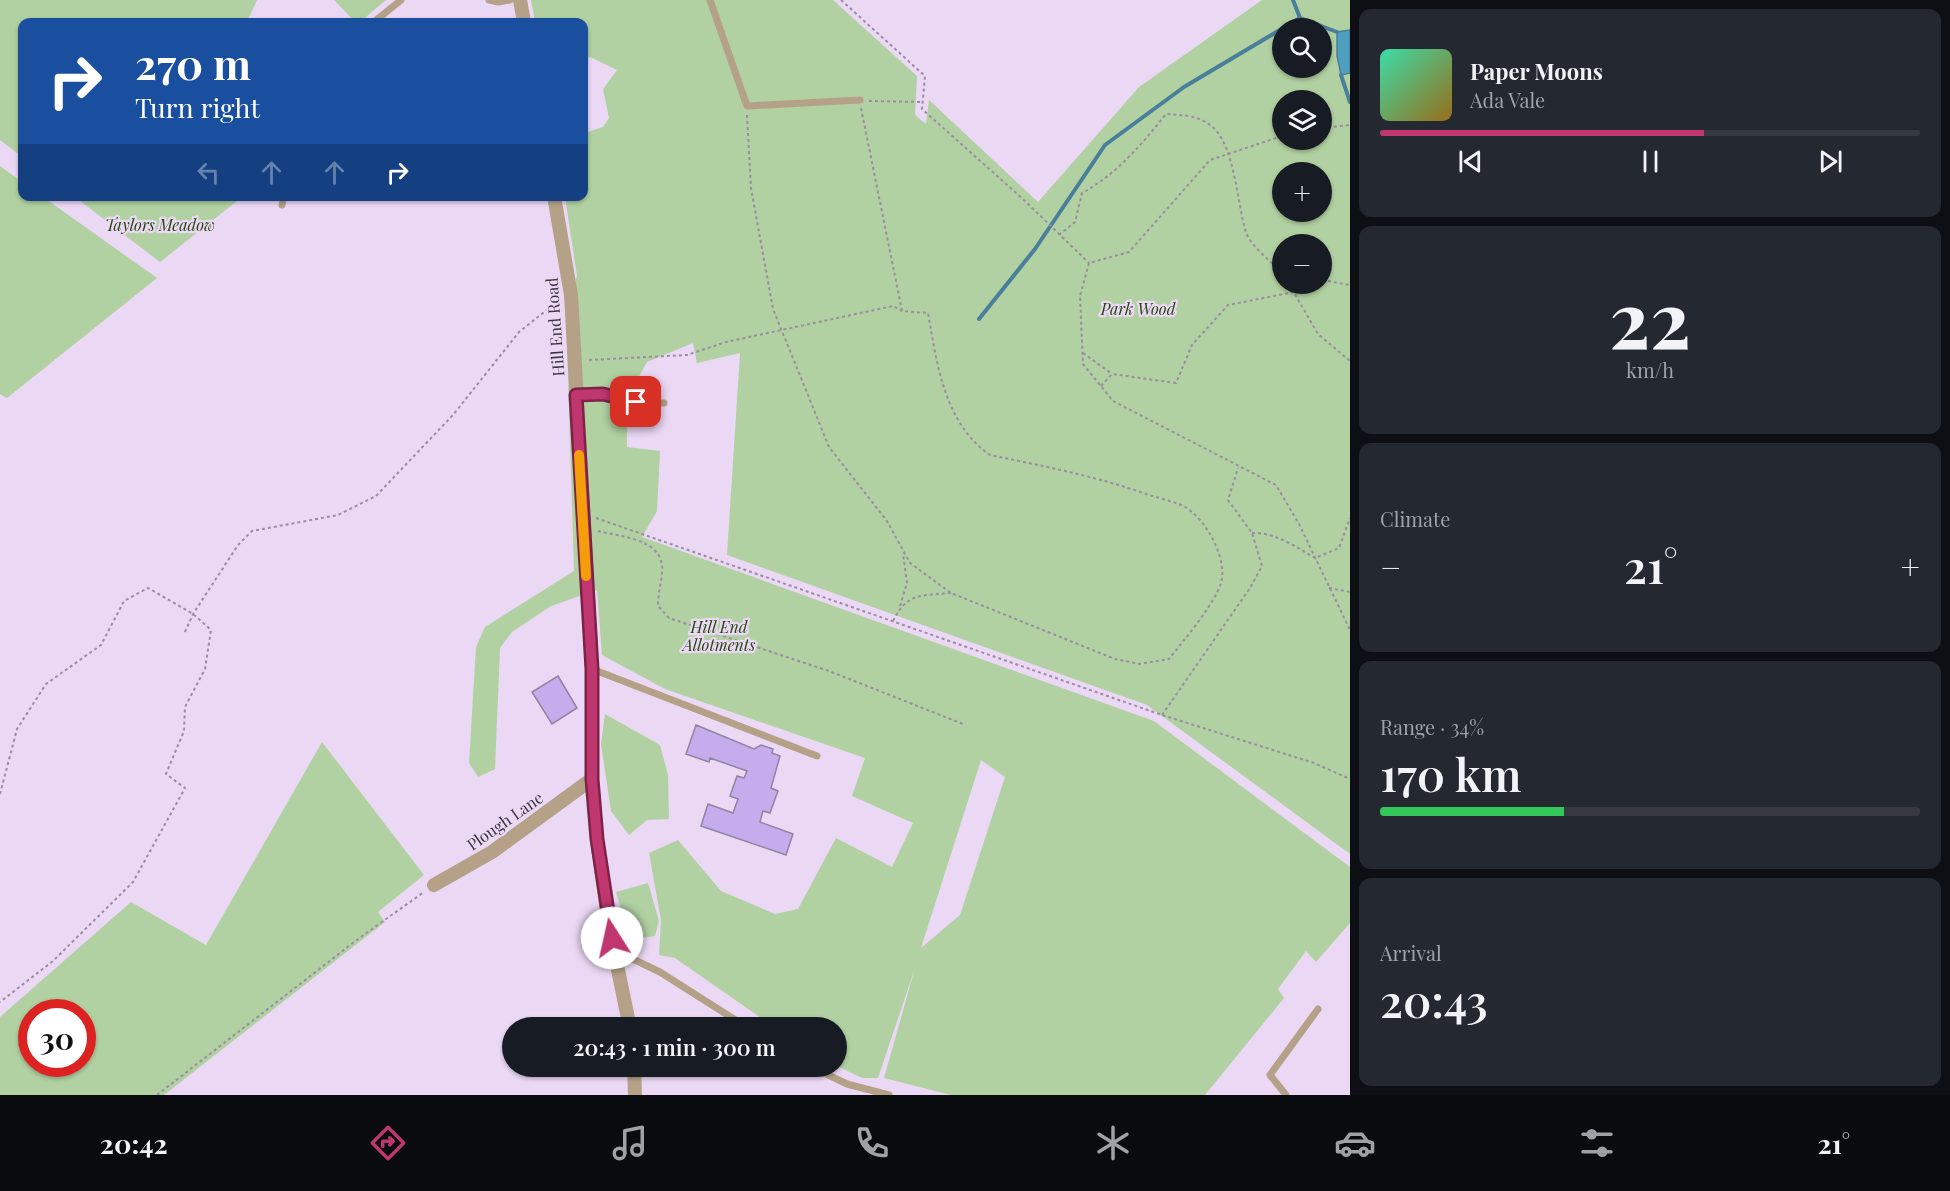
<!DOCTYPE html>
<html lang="en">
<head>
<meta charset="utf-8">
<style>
  body { margin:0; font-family:"Playfair Display",serif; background:#242831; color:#f1f3f6; height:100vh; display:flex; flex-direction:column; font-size:22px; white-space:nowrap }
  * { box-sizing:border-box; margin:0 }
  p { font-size:20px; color:#9ea1a6 }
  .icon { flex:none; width:33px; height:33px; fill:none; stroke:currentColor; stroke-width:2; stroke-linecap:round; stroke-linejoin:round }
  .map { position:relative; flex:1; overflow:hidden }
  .panel { display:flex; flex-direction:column; gap:9px; padding:9px; background:#0d0f14; width:600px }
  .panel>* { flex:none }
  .banner { position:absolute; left:18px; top:18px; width:570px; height:183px; border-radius:12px; box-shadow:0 2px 4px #0004; background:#1a4fa0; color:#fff; overflow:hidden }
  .tools { position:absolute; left:1272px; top:18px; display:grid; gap:12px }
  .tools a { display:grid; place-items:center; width:60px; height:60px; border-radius:50%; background:#171b24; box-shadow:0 2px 4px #0004; font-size:30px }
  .speed { position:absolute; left:18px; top:999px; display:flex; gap:12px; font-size:30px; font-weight:700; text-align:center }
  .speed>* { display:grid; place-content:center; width:78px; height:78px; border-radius:50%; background:#171b24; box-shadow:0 2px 4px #0004; line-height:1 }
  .speed .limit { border:9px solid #d22; background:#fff; color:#111 }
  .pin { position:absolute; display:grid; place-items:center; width:51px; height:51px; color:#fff; margin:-26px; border-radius:12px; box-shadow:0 3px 9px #0006 }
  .me { position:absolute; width:66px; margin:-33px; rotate:350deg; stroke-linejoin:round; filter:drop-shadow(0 0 4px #0008) }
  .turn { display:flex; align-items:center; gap:21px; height:126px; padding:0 18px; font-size:27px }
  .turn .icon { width:78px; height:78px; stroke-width:2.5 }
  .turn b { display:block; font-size:42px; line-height:51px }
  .lanes { display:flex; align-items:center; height:57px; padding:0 18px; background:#0003; justify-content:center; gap:30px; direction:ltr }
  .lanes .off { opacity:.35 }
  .big { font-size:45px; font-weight:600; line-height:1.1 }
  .panel .widget { flex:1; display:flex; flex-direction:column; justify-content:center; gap:9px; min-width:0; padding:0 21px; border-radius:12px; background:#242831 }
  .panel .dial { align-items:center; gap:0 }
  .dial b { font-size:78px; line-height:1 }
  .song { display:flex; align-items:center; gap:18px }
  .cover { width:72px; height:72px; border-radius:9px; background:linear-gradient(135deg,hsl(160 70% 55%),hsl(40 70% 35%)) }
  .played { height:6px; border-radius:3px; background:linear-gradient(90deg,#c0366f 60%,#363941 60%) }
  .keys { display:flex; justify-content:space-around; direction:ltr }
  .heat { display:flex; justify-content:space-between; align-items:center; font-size:33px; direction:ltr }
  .charge { height:9px; border-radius:4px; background:linear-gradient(90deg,#34c759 34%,#363941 0) }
  .trip { position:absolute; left:502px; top:1017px; width:345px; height:60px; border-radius:30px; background:#171b24; box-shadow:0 2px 4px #0004; font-weight:600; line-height:60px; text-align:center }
  .dock { display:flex; height:96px; justify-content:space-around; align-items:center; background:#090b0e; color:#9ea1a6 }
  .dock .icon { width:42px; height:42px }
  .dock .active { color:#c0366f }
  .dock b { font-size:27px; color:#f1f3f6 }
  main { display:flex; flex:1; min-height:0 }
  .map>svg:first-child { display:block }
  .green { fill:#b1d1a2; fill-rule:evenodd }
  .water { fill:#4f9fc1; stroke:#497f9a; stroke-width:1.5 }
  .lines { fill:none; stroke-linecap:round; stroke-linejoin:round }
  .stream { stroke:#497f9a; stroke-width:4 }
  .building { fill:#c5acec; stroke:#8f85a1; stroke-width:1.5 }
  .path { stroke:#9a8ca1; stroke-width:2; stroke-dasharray:3 3; stroke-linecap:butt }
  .service { stroke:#b4a188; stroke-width:7 }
  .minor { stroke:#b4a188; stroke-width:14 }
  .route-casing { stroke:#7d2348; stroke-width:15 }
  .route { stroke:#c0366f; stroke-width:10 }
  .slow { stroke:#f59e0b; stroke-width:10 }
  .labels { text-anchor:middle; stroke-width:4.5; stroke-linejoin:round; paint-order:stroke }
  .park-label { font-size:16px; font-style:italic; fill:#224708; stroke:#ebd8f4 }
  .street-label { font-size:16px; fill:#3b343f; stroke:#ebd8f4 }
</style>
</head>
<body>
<main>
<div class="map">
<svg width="1350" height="1095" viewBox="0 0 1350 1095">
  <rect width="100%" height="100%" fill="#ebd8f4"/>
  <g class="green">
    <path d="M0 0H257L247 22H22V157L0 140Z"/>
    <path d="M334 0H386L360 22H355Z"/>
    <path d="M531 0H833L917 76 915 115 926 124 929 100 1038 202 1139 87 1262 0H1350V854L1147 705 727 555 740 353 697 363 693 343 647 362 627 398V447L660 451 657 511 642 537 1154 721 1350 867V923L1316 962 1306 951 1278 989 1284 998 1205 1095H951L884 1078 915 968 878 1078H862L837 1066V1028L774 1027 675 958 659 955 661 920 649 853 678 840 721 891 775 914 798 909 836 838 892 867 913 823 852 796 865 758 665 689 602 655 597 590 551 606 512 632 500 648 495 769 478 777 469 763 476 647 485 627 574 571 566 313 577 276 565 197 584 196V133L603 127 609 118 603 89 617 70 590 57 584 59V22H535ZM1282 28H1322V68H1282ZM1282 100H1322V140H1282ZM1282 172H1322V212H1282ZM1282 244H1322V284H1282ZM981 760 1005 777 960 915 921 948Z"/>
    <path d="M0 166 22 182V196L43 197 157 278 7 398 0 394Z"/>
    <path d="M75 197H242L160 262Z"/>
    <path d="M605 714 660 745 668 775 669 819 647 820 629 835 611 811 601 744Z"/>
    <path d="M322 742 424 875 378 912 385 922 164 1095H0V1017L131 902 206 945ZM32 1012H82V1064H32Z"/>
    <path d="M648 883 659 921 655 936 643 938 625 921 616 892Z"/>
  </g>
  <path class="water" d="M1350 30V73L1341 75 1337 56V32Z"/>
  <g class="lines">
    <g class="stream">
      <path d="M1293 0 1300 18 1337 32"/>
      <path d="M1341 75 1350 102"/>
      <path d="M979 319 1035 249 1105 145 1184 87 1300 18"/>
    </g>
  </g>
  <g class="building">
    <path d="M558 676 577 708 552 724 532 692Z"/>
    <path d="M696 725 754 749 761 745 773 749 772 753 780 756 771 788 778 791 770 813 763 811 760 822 793 834 786 855 701 826 708 804 733 813 738 799 730 796 737 776 744 778 747 771 710 758 709 762 686 754Z"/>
  </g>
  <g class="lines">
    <g class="path">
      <path d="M841 0 925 76 922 109 1025 201 1089 263"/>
      <path d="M869 101 923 102"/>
      <path d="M1322 114 1323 97"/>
      <path d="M747 115 751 188 773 309 829 447 887 521 910 563 951 593 1115 659 1140 664 1169 659C1184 640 1214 605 1221 583 1228 559 1206 519 1185 507 1174 501 1158 498 1146 494 1095 476 1043 466 990 455 944 423 937 364 928 313L902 311 861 108"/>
      <path d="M1322 128 1350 125"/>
      <path d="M1282 136 1210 160 1129 252 1089 263 1080 296 1083 364 1113 401 1276 485 1299 524 1350 630"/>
      <path d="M1059 235 1075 222 1082 193C1117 174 1141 145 1166 114 1181 115 1197 115 1210 125 1235 142 1237 205 1246 232 1251 247 1272 262 1282 273"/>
      <path d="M1322 280 1350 285"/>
      <path d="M1289 284 1318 334 1350 361"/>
      <path d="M1083 353 1112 374"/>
      <path d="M589 360 687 355 726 342 893 306 902 311"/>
      <path d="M1101 386 1112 374 1176 383 1192 345 1228 305 1294 292 1312 284"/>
      <path d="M596 518 1162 715 1314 763 1350 779"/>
      <path d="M598 531C622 537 666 539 662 573 661 584 658 594 658 606L669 618 829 671 963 724"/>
      <path d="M1252 533C1275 532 1296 547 1315 558L1339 548 1350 518"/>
      <path d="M1329 588 1350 592"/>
      <path d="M900 606 907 583 903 553"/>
      <path d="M893 621C907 592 922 596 951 593"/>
      <path d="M185 632 193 614 238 545 252 531 338 515 376 496 453 415 519 332 558 301"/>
      <path d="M1162 715 1250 588 1262 566 1252 533 1228 500 1238 468"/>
      <path d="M0 794 17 729 46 684 101 645 124 601 148 588 193 614 211 630 205 669 185 707 184 731 166 774 185 788 133 882 53 961 0 1002"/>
      <path d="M157 1095 358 939 424 892"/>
    </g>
    <g class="service">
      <path d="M489 0 498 2 510 0"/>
      <path d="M710 0 747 106 860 100"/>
      <path d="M374 22 401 0"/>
      <path d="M282 205 284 196"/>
      <path d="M576 395 603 394 646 403H664"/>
      <path d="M592 669 817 756"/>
      <path d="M614 950 660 972 748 1028"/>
      <path d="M810 1066 847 1084 889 1095"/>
      <path d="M1286 1095 1270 1075 1318 1009"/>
    </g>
    <g class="minor">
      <path d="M520 0 524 22"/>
      <path d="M554 196 571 295 592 669V779L597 839 609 926 630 1028"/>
      <path d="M434 885 492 852 592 779"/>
      <path d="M634 1066 635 1095"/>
    </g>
  </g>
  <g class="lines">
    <g class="route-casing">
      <path id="route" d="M612 938 597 839 592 779V669L576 395 603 394 636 402"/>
    </g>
    <use href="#route" class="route"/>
    <path class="slow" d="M579 455 586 576"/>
  </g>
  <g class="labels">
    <g class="park-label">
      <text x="160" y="231">Taylors Meadow</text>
      <text x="1138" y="315">Park Wood</text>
      <text x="719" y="633">Hill End<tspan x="719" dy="18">Allotments</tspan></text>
    </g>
    <g class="street-label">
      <text transform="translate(555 327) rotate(-94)" y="6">Hill End Road</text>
      <text transform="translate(505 821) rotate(-35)" y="6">Plough Lane</text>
    </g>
  </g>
</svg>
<div class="tools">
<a><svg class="icon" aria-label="search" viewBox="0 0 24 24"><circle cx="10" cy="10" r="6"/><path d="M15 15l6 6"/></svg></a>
<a><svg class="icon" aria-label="layers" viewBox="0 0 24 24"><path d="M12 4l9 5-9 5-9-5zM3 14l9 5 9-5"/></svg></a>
<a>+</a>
<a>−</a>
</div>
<div class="speed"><div class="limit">30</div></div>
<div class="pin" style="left:636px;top:402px;background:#d93025"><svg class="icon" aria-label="arrive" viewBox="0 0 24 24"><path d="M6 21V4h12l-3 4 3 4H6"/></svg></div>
<svg class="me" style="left:612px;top:938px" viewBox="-20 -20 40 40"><circle r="19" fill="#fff"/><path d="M0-13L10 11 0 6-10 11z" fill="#c0366f"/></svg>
<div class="trip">20:43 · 1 min · 300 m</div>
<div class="banner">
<div class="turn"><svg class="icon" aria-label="right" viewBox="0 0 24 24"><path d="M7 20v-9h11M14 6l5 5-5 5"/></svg><div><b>270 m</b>Turn right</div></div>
<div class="lanes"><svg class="icon off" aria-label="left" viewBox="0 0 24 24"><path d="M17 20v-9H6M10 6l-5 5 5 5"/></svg><svg class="icon off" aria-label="ahead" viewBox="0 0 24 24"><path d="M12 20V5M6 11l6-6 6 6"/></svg><svg class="icon off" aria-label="ahead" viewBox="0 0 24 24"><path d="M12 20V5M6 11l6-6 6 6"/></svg><svg class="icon" aria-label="right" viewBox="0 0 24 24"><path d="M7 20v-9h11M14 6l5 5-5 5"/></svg></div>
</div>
</div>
<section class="panel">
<div class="widget">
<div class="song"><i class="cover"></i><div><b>Paper Moons</b><p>Ada Vale</p></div></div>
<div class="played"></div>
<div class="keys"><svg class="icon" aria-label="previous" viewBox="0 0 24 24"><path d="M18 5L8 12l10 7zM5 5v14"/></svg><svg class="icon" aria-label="pause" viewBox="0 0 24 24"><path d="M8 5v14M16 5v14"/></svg><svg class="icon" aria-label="next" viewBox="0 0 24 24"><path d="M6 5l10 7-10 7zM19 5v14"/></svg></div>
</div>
<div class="widget dial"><b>22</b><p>km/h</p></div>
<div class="widget"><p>Climate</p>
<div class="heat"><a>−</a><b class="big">21°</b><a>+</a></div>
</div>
<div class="widget"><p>Range · 34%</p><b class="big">170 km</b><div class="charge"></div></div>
<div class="widget"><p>Arrival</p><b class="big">20:43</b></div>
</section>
</main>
<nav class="dock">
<b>20:42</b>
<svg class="icon active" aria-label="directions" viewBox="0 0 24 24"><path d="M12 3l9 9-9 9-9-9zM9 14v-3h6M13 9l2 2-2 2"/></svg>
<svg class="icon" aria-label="music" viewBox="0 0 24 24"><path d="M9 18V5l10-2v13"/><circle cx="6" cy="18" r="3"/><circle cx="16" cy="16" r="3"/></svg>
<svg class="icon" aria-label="phone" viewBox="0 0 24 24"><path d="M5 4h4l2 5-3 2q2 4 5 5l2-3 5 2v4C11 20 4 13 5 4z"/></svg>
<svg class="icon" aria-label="climate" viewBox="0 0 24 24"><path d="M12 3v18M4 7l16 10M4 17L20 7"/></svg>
<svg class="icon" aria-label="car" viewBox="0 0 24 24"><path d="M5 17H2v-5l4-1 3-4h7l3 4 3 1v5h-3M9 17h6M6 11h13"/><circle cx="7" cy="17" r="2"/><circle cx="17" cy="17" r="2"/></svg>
<svg class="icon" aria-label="filters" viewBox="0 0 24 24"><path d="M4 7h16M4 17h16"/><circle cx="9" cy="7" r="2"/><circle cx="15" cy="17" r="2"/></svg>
<b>21°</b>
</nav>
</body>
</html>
